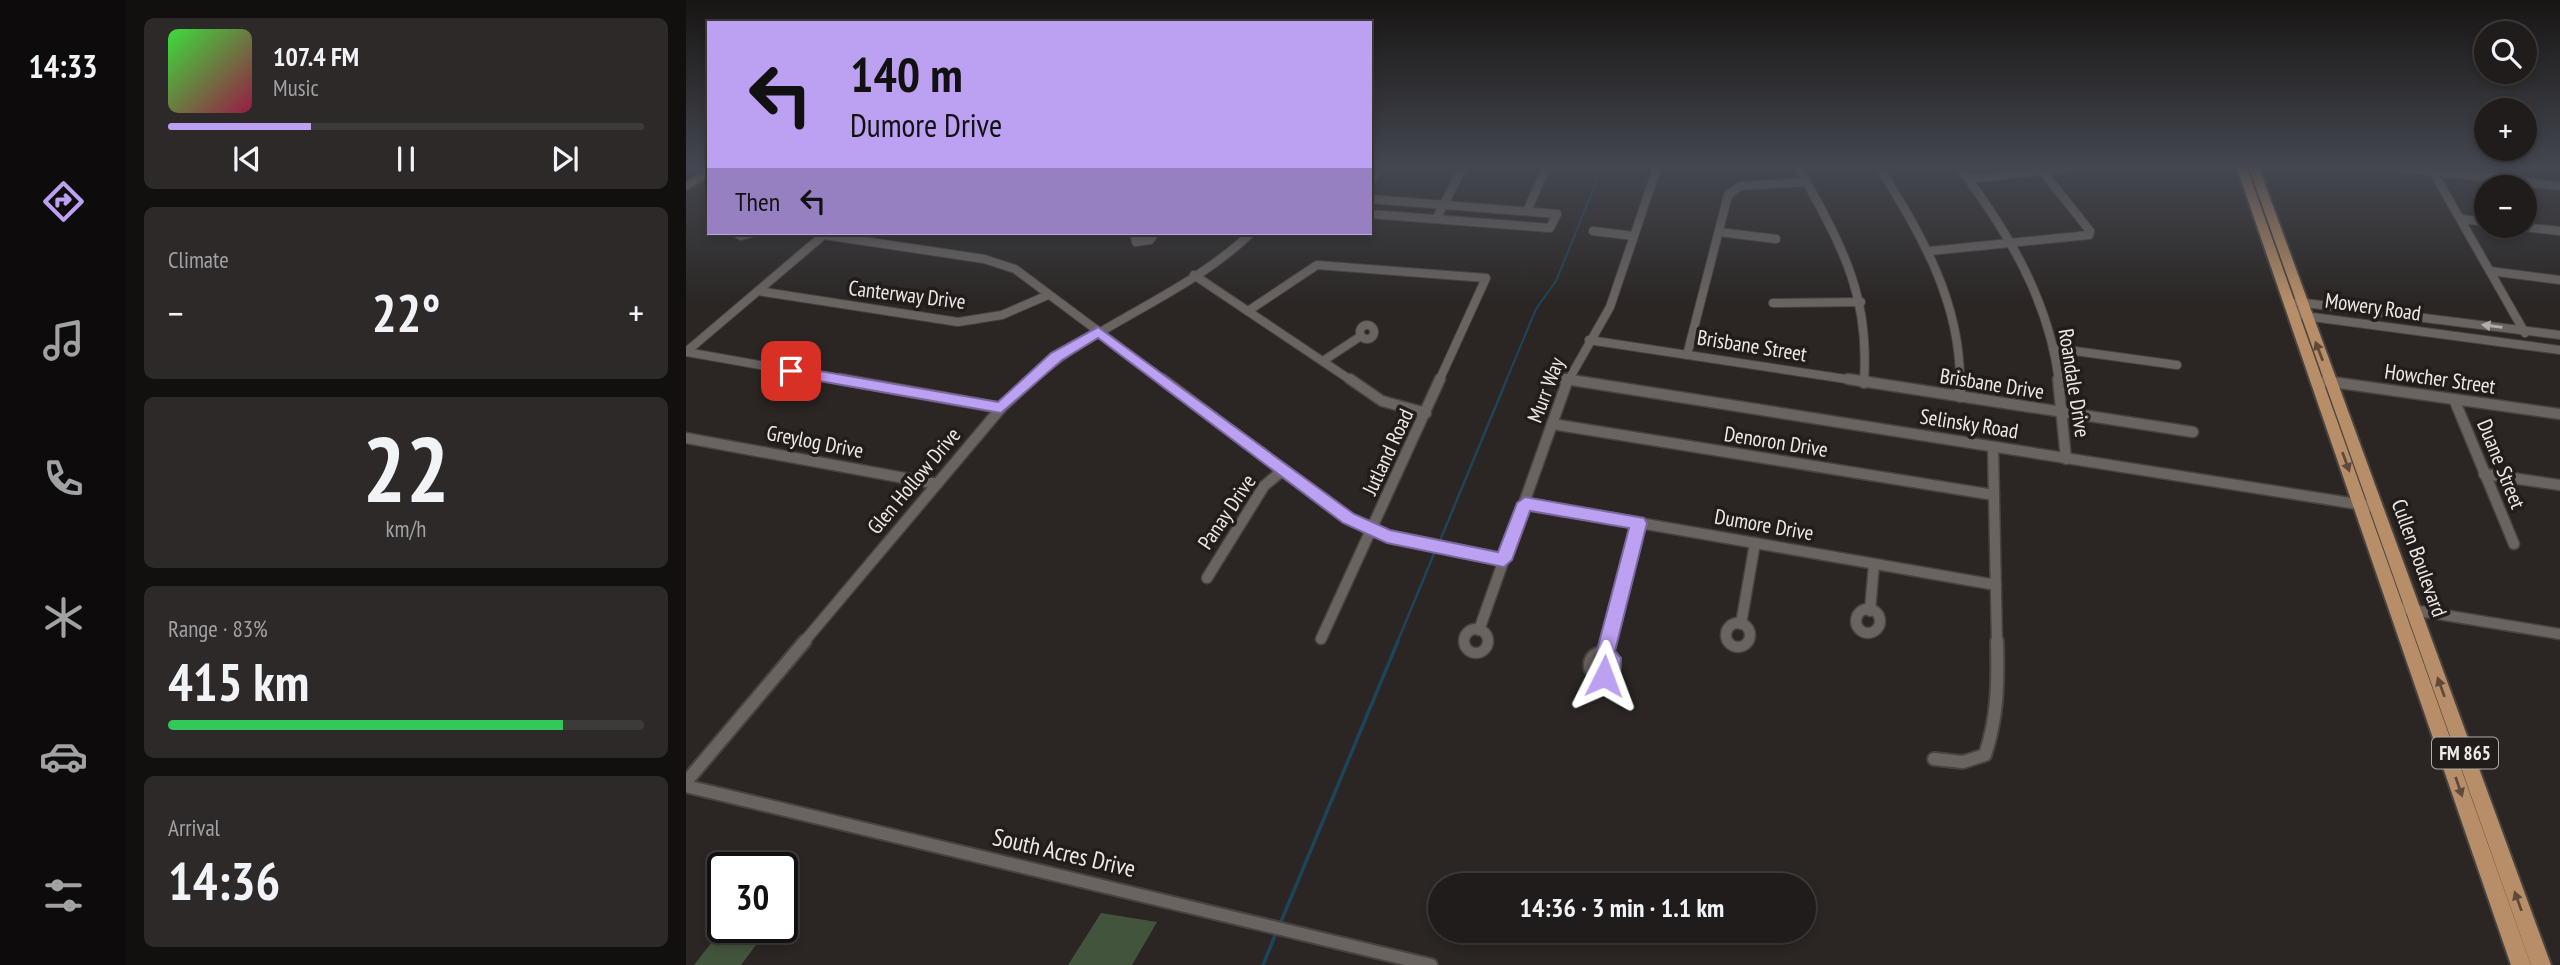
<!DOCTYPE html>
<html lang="en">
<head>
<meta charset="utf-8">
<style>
  body { margin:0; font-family:"PT Sans Narrow",sans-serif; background:#2d2928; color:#f1f3f6; height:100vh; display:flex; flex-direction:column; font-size:26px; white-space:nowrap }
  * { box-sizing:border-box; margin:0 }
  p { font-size:23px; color:#a2a1a3 }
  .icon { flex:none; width:38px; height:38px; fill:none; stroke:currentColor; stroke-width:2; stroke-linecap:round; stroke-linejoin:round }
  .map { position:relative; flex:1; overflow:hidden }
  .details { display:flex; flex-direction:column; gap:18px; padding:18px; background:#120f0f; width:560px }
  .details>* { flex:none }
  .top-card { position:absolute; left:21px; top:21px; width:665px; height:214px; border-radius:0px; box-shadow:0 4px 10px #0003,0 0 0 2px #3d3a3a; background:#bca0f2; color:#111; overflow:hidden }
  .tools { position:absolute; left:1788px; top:21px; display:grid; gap:14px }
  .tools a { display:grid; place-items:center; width:63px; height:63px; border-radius:50%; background:#201c1b; box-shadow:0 4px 10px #0003,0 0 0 2px #3d3a3a; font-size:35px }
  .speed { position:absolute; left:21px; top:852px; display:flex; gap:14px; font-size:35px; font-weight:700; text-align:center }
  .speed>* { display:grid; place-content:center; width:91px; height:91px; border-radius:50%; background:#201c1b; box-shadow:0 4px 10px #0003,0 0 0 2px #3d3a3a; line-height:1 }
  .speed .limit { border:4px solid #111; border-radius:10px; background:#fff; color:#111 }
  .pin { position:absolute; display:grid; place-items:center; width:60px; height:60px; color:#fff; margin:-30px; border-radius:14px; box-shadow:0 4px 10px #0006 }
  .me { position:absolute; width:77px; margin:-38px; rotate:3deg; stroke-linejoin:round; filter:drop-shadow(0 0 5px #0008) }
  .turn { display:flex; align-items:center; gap:24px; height:147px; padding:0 28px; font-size:32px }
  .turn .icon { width:91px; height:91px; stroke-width:2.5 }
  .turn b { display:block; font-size:49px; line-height:60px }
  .then { display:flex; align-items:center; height:66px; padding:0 28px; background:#0003; gap:14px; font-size:26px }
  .big { font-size:52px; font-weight:700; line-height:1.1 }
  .details .tile { flex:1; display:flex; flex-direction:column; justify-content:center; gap:10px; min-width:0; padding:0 24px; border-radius:10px; background:#2d2928 }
  .details .dial { align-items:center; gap:0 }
  .dial b { font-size:91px; line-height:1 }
  .song { display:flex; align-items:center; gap:21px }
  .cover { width:84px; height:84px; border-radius:10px; background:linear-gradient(135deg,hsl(120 70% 55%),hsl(340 70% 35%)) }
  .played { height:7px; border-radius:4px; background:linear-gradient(90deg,#bca0f2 30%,#3d3a3a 30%) }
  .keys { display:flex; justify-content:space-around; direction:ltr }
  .heat { display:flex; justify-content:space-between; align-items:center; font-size:38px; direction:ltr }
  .charge { height:10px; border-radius:5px; background:linear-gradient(90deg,#34c759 83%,#3d3a3a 0) }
  .trip { position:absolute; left:742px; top:873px; width:388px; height:70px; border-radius:35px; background:#201c1b; box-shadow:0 4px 10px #0003,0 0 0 2px #3d3a3a; font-weight:700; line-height:70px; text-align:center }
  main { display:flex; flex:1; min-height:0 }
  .menu { display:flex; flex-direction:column; width:126px; justify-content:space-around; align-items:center; background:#0d0b0b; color:#a2a1a3 }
  .menu .icon { width:49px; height:49px }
  .menu .on { color:#bca0f2 }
  .menu b { font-size:32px; color:#f1f3f6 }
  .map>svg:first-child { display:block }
  .green { fill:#43543d }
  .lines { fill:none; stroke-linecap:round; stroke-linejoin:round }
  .stream-far2 { stroke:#1e445a; stroke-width:2 }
  .stream-far1 { stroke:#1e445a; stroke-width:2.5 }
  .stream { stroke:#1e445a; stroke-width:3.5 }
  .minor-far2-casing { stroke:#484341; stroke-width:10 }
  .minor-far1-casing { stroke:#484341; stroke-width:13 }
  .minor-casing { stroke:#484341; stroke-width:16 }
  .secondary-casing { stroke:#484341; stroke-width:4 }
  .primary-casing { stroke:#484341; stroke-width:4 }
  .minor-far2 { stroke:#6a6461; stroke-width:8 }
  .minor-far1 { stroke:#6a6461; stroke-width:10 }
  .minor { stroke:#6a6461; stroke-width:12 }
  .secondary { fill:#917964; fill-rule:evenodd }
  .primary { fill:#b88e68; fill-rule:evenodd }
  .oneway { fill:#b2adab }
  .oneway2 { fill:#5e4a3a }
  .route { fill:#bca0f2; stroke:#7a689d; stroke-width:2 }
  .labels { text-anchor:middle; stroke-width:7; stroke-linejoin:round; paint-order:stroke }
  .shield { fill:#221d1b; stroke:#afacaa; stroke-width:2 }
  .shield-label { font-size:19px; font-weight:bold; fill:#ece9e7 }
  .street-label { font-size:21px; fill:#ece9e7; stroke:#221d1b }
  .near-street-label { font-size:24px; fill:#ece9e7; stroke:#221d1b }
</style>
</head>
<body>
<main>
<nav class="menu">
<b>14:33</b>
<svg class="icon on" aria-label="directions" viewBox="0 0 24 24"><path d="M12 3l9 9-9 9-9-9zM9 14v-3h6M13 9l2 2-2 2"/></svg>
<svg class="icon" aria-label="music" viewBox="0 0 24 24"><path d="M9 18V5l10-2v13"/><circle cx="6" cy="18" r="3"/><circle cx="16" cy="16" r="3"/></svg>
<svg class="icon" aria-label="phone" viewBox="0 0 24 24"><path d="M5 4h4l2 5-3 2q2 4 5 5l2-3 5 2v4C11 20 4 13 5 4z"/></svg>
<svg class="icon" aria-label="climate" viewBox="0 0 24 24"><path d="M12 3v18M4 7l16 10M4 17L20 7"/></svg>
<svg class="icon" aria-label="car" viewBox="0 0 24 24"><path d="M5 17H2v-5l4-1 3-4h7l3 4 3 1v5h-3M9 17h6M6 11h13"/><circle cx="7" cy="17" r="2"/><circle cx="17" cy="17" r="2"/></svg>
<svg class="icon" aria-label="filters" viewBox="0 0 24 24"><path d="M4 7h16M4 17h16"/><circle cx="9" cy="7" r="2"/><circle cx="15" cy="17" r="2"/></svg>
</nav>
<section class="details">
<div class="tile">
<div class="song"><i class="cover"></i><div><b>107.4 FM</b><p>Music</p></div></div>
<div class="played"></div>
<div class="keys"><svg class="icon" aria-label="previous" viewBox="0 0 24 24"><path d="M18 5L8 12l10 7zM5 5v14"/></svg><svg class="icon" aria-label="pause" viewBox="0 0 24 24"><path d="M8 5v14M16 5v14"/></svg><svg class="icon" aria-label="next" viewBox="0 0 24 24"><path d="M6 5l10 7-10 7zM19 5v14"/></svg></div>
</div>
<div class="tile"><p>Climate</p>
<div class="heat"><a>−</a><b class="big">22°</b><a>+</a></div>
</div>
<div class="tile dial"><b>22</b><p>km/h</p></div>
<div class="tile"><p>Range · 83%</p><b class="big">415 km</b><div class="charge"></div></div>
<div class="tile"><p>Arrival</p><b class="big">14:36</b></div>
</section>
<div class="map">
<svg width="1874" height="965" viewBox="0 0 1874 965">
  <rect width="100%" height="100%" fill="#2b2624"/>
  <g class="green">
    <path d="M415 913 471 922 446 965H382Z"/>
    <path d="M37 928H72L73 941 55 965H8Z"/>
  </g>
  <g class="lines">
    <path class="stream-far2" d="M820 381 850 309 870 281 916 168"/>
    <g class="stream-far1">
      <path d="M753 543 821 379"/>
      <path d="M711 643 750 549"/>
    </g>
    <g class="stream">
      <path d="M594 924 712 641"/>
      <path d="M577 965 590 933"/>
    </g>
    <g class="minor-far2-casing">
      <g id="minor-far2">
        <path d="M1113 168C1154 244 1184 292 1178 381"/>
        <path d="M1194 168C1235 235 1274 300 1274 381"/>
        <path d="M1274 168C1322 232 1363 300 1373 381"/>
        <path d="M1716 168 1874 186"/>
        <path d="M1745 168 1839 333"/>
        <path d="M1283 179 1382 168"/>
        <path d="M684 182 693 168"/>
        <path d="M684 199 871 214 864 228 684 214"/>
        <path d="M841 211 860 168"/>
        <path d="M750 219 777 168"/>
        <path d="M1775 219 1801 222"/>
        <path d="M1829 226 1874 231"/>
        <path d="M907 231 948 236"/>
        <path d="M1033 232 1090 239"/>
        <path d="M50 233 55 236 66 233"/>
        <path d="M456 233 449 237 450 242 464 240 467 236 464 233"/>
        <path d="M138 235 298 259 329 269 479 381"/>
        <path d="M1244 251 1403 235 1404 231 1354 168"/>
        <path d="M1804 271 1874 280"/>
        <path d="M508 275 666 381"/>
        <path d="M72 291 272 322 316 315 362 295"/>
        <path d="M1611 302 1874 335"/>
        <path d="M1087 303 1175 302"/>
        <path d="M1603 306 1619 316 1874 350"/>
        <path d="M562 311 631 265 800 278 753 381"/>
        <circle cx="681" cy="332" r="7"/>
        <path d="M903 340 1173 381"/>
        <path d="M1367 348 1491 365"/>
        <path d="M0 352 164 381"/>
        <path d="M0 352 140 233"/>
        <path d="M1001 355 1042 195 1054 186 1120 182"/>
        <path d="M637 361 675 336"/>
        <path d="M870 378 890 381"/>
        <path d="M344 381C411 323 502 294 565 233"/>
        <path d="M882 381 924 307 971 168"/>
      </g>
    </g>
    <g class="minor-far1-casing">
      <g id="minor-far1">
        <path d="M154 379 315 408"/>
        <path d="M476 379 663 519 701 536 818 560"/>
        <path d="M664 379 696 401 740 413"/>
        <path d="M879 379 1690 507"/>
        <path d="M1162 379 1507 432"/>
        <path d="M1274 379V397"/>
        <path d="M1372 379 1380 459"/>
        <path d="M1639 381 1874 414"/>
        <path d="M1178 383V379"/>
        <path d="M1768 399 1828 544"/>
        <path d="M866 424 1308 495"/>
        <path d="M0 438 251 484"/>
        <path d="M1307 448 1311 643"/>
        <path d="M1798 474 1874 485"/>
        <path d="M839 503 1310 585"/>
        <path d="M521 578 578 486 596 471"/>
        <path d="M1709 607 1874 634"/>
        <circle cx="1182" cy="621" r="12"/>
        <path d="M1184 611 1188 564"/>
        <circle cx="1052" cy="635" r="12"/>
        <path d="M1055 624 1069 543"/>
        <circle cx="790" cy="641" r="12"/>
        <path d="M793 630 882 379"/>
        <path d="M635 639 754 379"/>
        <path d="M117 643 315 408 346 379"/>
        <path d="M922 643 952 523"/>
      </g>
    </g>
    <g class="minor-casing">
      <g id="minor">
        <circle cx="916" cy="665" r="12"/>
        <path d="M919 654 922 641"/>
        <path d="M1248 759 1277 762 1299 755C1312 716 1312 682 1311 641"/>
        <path d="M0 782 119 641"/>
        <path d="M0 786 745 965"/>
      </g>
    </g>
    <g class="secondary-casing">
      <path id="secondary" d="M23 168V176L0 190V182Z"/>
    </g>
    <g class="primary-casing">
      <g id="primary">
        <path d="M1551 168H1561L1845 965H1825Z"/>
        <path d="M1563 168H1573L1865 965H1845Z"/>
      </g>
    </g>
    <use href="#minor-far2" class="minor-far2"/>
    <use href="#minor-far1" class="minor-far1"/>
    <use href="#minor" class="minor"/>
    <use href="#secondary" class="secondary"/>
    <use href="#primary" class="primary"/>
  </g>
  <defs><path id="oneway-solid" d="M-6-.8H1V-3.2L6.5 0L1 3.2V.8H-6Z" transform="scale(1.75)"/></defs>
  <use class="oneway" href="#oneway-solid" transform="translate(1806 326) rotate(-172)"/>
  <g class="oneway2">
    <use href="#oneway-solid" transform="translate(1633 351) rotate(-111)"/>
    <use href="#oneway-solid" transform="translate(1660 462) rotate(70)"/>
    <use href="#oneway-solid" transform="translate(1755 687) rotate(-110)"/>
    <use href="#oneway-solid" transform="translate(1773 787) rotate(71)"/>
    <use href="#oneway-solid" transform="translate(1832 901) rotate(-110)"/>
  </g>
  <linearGradient id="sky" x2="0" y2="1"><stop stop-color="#181514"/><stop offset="0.55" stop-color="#444750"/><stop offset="1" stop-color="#444750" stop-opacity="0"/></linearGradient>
  <rect width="1874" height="303" fill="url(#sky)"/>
  <path class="route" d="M412 327 668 514 704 530 812 552 831 503 839 497 958 518 961 523 929 651 935 658 934 674 918 684 912 681 909 676 918 665 910 654 943 528 844 511 826 560 818 567 701 543 657 523 412 338 376 360 315 413 105 376 98 371 105 366 312 402 365 353Z"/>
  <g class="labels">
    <rect class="shield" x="1746" y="737.5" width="66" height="31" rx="5"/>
    <g class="shield-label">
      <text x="1779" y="760">FM 865</text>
    </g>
    <g class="street-label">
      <text transform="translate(221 295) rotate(7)" y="7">Canterway Drive</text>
      <text transform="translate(1687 307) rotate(8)" y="7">Mowery Road</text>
      <text transform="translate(1066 346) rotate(9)" y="7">Brisbane Street</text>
      <text transform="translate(1754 379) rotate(8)" y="7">Howcher Street</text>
      <text transform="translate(1388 383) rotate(81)" y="7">Roandale Drive</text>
      <text transform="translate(1306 384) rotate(9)" y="7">Brisbane Drive</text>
      <text transform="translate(860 390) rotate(-69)" y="7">Murr Way</text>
      <text transform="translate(1283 424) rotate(9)" y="7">Selinsky Road</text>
      <text transform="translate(129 442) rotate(11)" y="7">Greylog Drive</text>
      <text transform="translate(1090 442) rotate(9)" y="7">Denoron Drive</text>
      <text transform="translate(702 452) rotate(-65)" y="7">Jutland Road</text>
      <text transform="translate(1815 464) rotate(68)" y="7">Duane Street</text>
      <text transform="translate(228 481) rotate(-50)" y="7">Glen Hollow Drive</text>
      <text transform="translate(541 512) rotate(-56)" y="7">Panay Drive</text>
      <text transform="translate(1078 525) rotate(10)" y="7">Dumore Drive</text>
      <text transform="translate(1733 558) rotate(70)" y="7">Cullen Boulevard</text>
    </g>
    <g class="near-street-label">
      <text transform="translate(378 853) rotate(13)" y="8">South Acres Drive</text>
    </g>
  </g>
</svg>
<div class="tools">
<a><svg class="icon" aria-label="search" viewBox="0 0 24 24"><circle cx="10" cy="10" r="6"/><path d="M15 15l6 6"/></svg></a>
<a>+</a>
<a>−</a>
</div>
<div class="speed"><div class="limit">30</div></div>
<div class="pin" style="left:105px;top:371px;background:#d93025"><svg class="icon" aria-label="arrive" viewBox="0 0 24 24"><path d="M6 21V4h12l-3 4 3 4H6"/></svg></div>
<svg class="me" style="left:918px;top:676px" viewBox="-20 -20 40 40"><path d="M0-17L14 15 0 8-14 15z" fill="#bca0f2" stroke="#fff" stroke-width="4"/></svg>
<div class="trip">14:36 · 3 min · 1.1 km</div>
<div class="top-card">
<div class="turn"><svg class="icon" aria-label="left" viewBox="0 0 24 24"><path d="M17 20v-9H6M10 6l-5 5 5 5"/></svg><div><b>140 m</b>Dumore Drive</div></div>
<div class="then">Then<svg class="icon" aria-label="left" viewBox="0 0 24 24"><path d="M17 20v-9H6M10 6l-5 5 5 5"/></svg></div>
</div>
</div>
</main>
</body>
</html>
